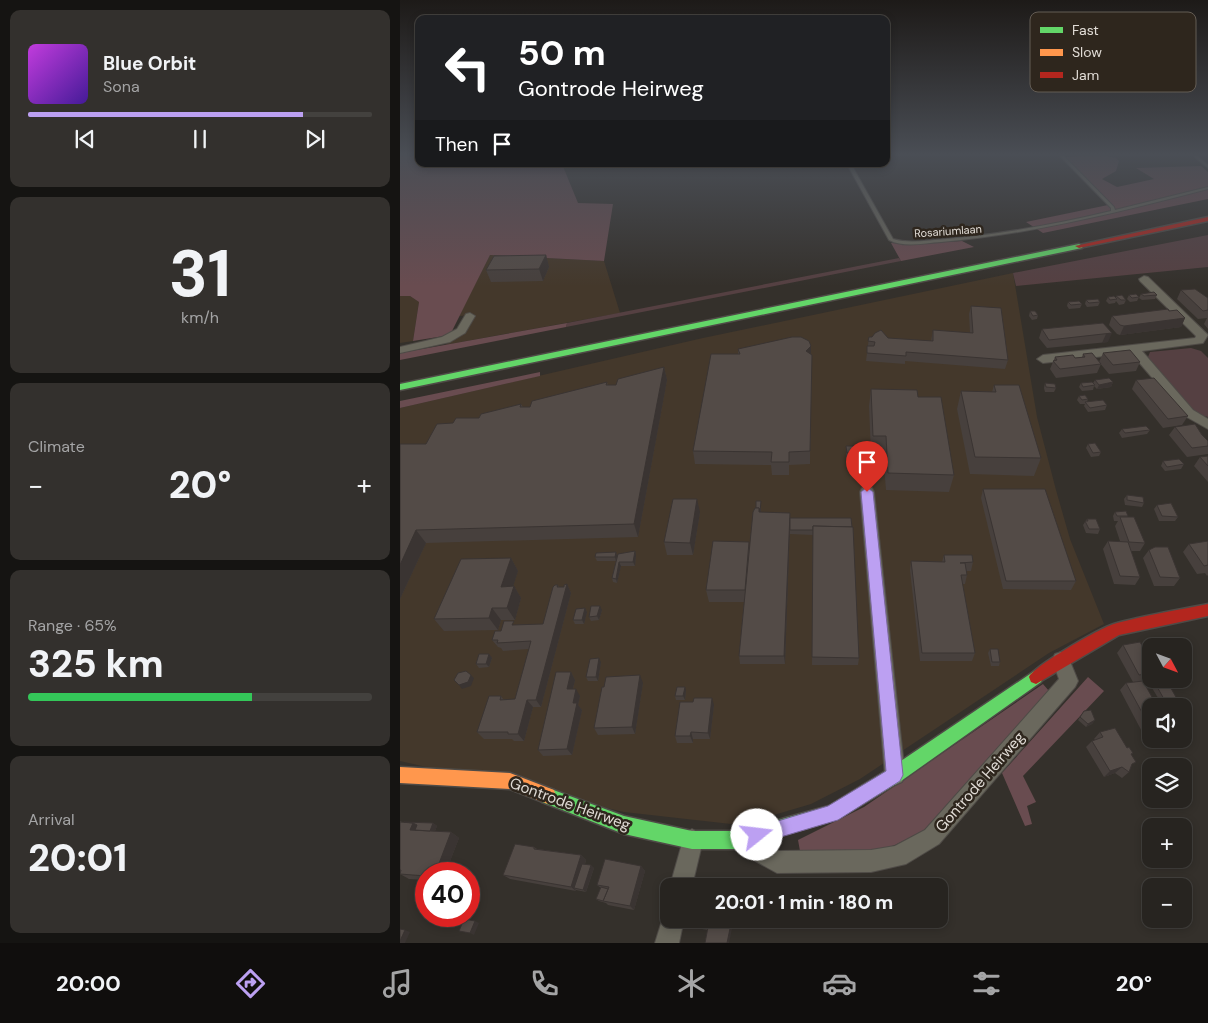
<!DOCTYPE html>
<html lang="en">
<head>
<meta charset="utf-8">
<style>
  body { margin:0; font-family:"DM Sans",sans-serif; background:#33302d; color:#f1f3f6; height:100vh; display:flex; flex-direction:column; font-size:19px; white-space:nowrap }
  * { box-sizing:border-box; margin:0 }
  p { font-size:16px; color:#a4a4a5 }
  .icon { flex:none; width:28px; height:28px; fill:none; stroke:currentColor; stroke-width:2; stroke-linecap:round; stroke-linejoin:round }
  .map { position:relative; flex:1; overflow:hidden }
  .sheet { display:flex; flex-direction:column; gap:10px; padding:10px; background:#151412; width:400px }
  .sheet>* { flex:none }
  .top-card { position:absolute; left:15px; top:15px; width:475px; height:152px; border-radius:10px; box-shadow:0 2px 8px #0003,0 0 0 1px #43413e; background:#202124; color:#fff; overflow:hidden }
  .needle { width:32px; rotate:131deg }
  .fabs { position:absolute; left:742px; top:638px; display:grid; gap:10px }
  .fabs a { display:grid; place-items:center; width:50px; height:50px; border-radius:10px; background:#272420; box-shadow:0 2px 8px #0003,0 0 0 1px #43413e; font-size:25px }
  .speed { position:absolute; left:15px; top:862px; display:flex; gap:10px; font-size:25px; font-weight:700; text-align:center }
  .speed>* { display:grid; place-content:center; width:65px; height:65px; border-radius:50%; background:#272420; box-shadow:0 2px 8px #0003,0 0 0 1px #43413e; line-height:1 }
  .speed .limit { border:8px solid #d22; background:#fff; color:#111 }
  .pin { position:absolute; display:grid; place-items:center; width:42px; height:42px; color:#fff; margin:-51px -21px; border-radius:50% 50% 50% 0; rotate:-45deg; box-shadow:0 0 5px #0007 }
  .pin .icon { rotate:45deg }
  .me { position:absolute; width:55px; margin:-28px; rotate:74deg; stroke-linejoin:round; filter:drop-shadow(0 0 4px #0008) }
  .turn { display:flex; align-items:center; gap:18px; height:105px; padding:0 20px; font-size:22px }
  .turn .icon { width:65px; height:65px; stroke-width:2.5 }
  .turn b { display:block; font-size:35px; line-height:42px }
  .then { display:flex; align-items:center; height:48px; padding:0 20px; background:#0003; gap:10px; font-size:19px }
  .big { font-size:38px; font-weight:800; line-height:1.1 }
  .sheet .tile { flex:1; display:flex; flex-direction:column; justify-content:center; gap:8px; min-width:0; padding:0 18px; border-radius:10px; background:#33302d }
  .sheet .dial { align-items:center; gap:0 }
  .dial b { font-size:65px; line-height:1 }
  .song { display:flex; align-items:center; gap:15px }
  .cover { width:60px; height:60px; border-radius:8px; background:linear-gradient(135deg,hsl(290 70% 55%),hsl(260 70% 35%)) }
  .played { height:5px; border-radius:2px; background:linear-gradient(90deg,#bca0f2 80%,#43413e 80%) }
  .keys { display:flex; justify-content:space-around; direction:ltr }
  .heat { display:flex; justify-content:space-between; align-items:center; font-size:28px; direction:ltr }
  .charge { height:8px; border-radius:4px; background:linear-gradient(90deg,#34c759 65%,#43413e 0) }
  .trip { position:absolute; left:260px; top:878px; width:288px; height:50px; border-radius:10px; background:#272420; box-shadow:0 2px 8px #0003,0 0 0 1px #43413e; font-weight:800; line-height:50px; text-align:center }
  .tabs { display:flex; height:80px; justify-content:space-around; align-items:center; background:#100e0d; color:#a4a4a5 }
  .tabs .icon { width:35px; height:35px }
  .tabs .active { color:#bca0f2 }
  .tabs b { font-size:22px; color:#f1f3f6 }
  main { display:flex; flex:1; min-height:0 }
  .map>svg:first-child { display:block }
  .built { fill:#44382b }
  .green { fill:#554042 }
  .forest { fill:#694c50 }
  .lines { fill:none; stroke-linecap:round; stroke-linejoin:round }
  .lane-casing { stroke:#4f4b47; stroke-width:2 }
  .street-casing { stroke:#4f4b47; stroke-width:2 }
  .fast-casing { stroke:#4f4b47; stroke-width:3 }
  .slow-casing { stroke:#4f4b47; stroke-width:3 }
  .jam-casing { stroke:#4f4b47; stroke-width:3 }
  .lane { fill:#6a685d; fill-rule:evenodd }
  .street { fill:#6a685d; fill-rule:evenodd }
  .fast { fill:#63d668; fill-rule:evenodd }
  .slow { fill:#ff974d; fill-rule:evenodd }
  .jam { fill:#b3261e; fill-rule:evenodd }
  .wall { fill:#47403d }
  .shaded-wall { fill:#3a3432 }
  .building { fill:#534b47; stroke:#3a3432 }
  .route { fill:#bca0f2; stroke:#7a689d }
  .labels { text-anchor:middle; stroke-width:5; stroke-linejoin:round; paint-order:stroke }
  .far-street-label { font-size:11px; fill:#e0dbd5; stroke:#2e261d }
  .near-street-label { font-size:15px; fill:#e0dbd5; stroke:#2e261d }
  .key { fill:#2e261d; stroke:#635c54; stroke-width:1 }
  .key-label { font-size:14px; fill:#e0dbd5 }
</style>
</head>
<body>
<main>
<section class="sheet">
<div class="tile">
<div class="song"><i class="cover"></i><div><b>Blue Orbit</b><p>Sona</p></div></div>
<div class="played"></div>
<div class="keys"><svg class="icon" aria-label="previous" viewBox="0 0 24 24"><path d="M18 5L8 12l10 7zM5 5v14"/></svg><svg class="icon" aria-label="pause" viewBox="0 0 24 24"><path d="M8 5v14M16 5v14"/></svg><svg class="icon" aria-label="next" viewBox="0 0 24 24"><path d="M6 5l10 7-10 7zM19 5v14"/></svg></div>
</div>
<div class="tile dial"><b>31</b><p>km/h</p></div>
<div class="tile"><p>Climate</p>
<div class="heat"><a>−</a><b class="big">20°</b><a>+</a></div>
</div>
<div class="tile"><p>Range · 65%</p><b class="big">325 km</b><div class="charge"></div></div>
<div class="tile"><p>Arrival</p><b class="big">20:01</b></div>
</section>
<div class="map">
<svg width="808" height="943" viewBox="0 0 808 943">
  <rect width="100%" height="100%" fill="#34302b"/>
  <g class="built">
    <path d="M90 255 204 261 220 313 45 345 61 336 70 326 75 315 59 316Z"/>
    <path d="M613 273 637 417 656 490 670 539 704 624 649 653 460 779 411 804 340 825 224 812 0 761V408L303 338Z"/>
    <path d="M0 296H10L19 302 13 341 0 343Z"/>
  </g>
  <g class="green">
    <path d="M808 235V267L616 286 613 273Z"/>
    <path d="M499 258 501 261 166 327 167 323Z"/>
    <path d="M791 348 801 351 808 358V417L797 414 748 357 750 352Z"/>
  </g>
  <g class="forest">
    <path d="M0 154H19V164H162L178 203 213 204 204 261 90 255 50 335 13 341 19 302 10 296H0Z"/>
    <path d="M701 155 716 158 719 161 716 171 702 179 717 187 754 179 736 168 801 166 808 172V199L643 233 626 222 708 205 704 197 665 157Z"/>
    <path d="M562 241 574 247 501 261 491 243 514 244Z"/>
    <path d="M167 323 166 327 0 360V353Z"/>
    <path d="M140 372V376L0 408V401Z"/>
    <path d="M688 677 704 691 623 776 636 802 627 806 632 824 625 826 602 773Z"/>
    <path d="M643 684 649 691 524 830 495 845 457 857 400 851 398 840 464 807Z"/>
  </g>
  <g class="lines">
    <g class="lane-casing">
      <g id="lane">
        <path d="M658 154H662L714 207 715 210 808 187V189C720 212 632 234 541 242 525 243 504 248 489 240L447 164H451L493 239C510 244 528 240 546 239 602 234 657 224 711 211V208Z"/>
        <path d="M791 154H795L808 165V168Z"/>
      </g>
    </g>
    <g class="street-casing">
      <g id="street">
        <path d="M744 276 748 277 808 335 803 343 742 351 793 410 808 419V429L785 416 731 353 643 363 637 359 643 355 795 338 796 336 740 281 739 279Z"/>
        <path d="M70 313 75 316 65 333 50 342 0 353V347L42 337 57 329 66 314Z"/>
        <path d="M467 487 472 488 474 492 505 775 502 782 495 785 488 782 485 775 460 492 462 488Z"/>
        <path d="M661 652 667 654 678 681 675 687 539 844 506 864 471 872 377 873 332 848 328 841 332 834 339 830 379 851 471 850 495 846 525 830 659 679 652 660 655 654Z"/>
        <path d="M292 829 299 833 303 840 292 886H270L285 833Z"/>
        <path d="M269 909V919H284L279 943H255L265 911Z"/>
      </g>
    </g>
    <g class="fast-casing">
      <g id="fast">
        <path d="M679 244 683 246 682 248 0 390V384Z"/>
        <path d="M636 670 641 672 643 677 641 682 501 781 438 819 338 849H292L224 834 142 802 140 796 142 790 148 788 224 816 292 831H338L429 806 489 769Z"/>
      </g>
    </g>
    <g class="slow-casing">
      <path id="slow" d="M0 767 110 773 154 790 156 796 154 802 148 804 110 789 0 783Z"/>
    </g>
    <g class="jam-casing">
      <g id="jam">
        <path d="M808 217V221L679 248 675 246Z"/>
        <path d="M808 604V616L719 635 636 684 631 682 629 677C634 666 703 626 717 623 747 615 778 610 808 604Z"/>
      </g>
    </g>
    <use href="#lane" class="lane"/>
    <use href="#street" class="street"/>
    <use href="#fast" class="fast"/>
    <use href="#slow" class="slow"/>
    <use href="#jam" class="jam"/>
  </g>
  <g class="wall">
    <path d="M726 154H765L764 155 729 157Z"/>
    <path d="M146 255 149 267 143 281 91 282 86 270Z"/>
    <path d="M781 290 808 298V329L804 324 807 318 798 319 777 299Z"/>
    <path d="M741 294 757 295 755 299 742 300 739 298Z"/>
    <path d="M729 295 739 297 737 301 730 302 727 299Z"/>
    <path d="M716 296 726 300 724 304 719 305 716 301 715 303 709 304 706 301 708 297 716 298Z"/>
    <path d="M686 300 700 302 698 306 687 307 685 304Z"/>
    <path d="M668 302 682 304 680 308 669 309 667 306Z"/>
    <path d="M571 306 608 360 605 369 505 361V364L466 361 469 337 531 341 533 330 570 333 569 314Z"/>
    <path d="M630 311 638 315 637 319 632 320 629 316Z"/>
    <path d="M769 311 785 318 781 327 720 335 717 334 709 325 712 316Z"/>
    <path d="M703 323 708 342 647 348 639 338 642 329Z"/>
    <path d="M411 346 410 464 389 465V475H372L371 465 295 464 293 451 338 354V349Z"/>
    <path d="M703 353 740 362 736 371 709 374 699 362Z"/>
    <path d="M683 354 701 364 697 373 656 378 650 369 655 357 675 358 682 357Z"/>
    <path d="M264 367 267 380 238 537 26 543 0 599V444H26L53 423 79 418 121 404 123 407H130L207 382 208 385H216Z"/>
    <path d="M695 380 713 382 711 387 697 389 694 386 693 390 682 391 679 387 681 383H693Z"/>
    <path d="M736 380 788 416 782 425 763 428 732 389Z"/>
    <path d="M645 383 656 388 654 392H645L644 388Z"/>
    <path d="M594 385 641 458 634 476 570 474 557 409 561 391 592 392Z"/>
    <path d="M471 389 518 397 554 475 549 492 486 490 483 454H471L469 406Z"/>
    <path d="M679 396 688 399 687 402 707 405 705 410 688 412 684 406 685 404H680L677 400Z"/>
    <path d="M775 427 802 435 808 441V454L787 457 769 435Z"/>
    <path d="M722 429 750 430 747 434 722 438 719 433Z"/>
    <path d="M688 444 701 452 699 456 691 457 686 448Z"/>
    <path d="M446 446 454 453V458H446Z"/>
    <path d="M808 456V482L794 466 800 457Z"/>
    <path d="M763 461 784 464 781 469 765 471 761 466Z"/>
    <path d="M583 489 676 581 671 590 603 589 581 498Z"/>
    <path d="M727 495 744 503 742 507 725 505 724 499Z"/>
    <path d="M361 505V512L390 518H451L459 658 458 665H412L413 535 390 534V524L385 664H340L339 656 344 602H309L306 590 350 547Z"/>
    <path d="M757 505 778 517 775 521H759L754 509Z"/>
    <path d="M300 512 293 555H267L264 542Z"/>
    <path d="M715 512 728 516 727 517 745 543 740 551H731L740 577 735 585 714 584 703 549 708 541H720L715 526 718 521H714L713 516Z"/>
    <path d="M687 519 700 529 698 534 686 533 683 525Z"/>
    <path d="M808 541V575L807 576 805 573 797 574 783 552 789 544Z"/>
    <path d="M749 550 780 578 774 586H754L743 558Z"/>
    <path d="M235 551 236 555 235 566H221L217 583 213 582 212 578 216 561H197L195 557 216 552 217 556Z"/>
    <path d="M544 555 573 562 571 571H566L567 575 565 584H562L575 653 572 661H520L510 570 511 561 542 562Z"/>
    <path d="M111 558 118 571 113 586H114L121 598 115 620H101L98 630 44 631 34 619Z"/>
    <path d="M167 584 171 593 141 707H133L124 741H114L112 739H84L77 732 101 696 104 700 115 699 129 649 103 651 101 648 98 647 92 640 101 631 143 624 158 585 159 587H164Z"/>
    <path d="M185 608 187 612 184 624H175L173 620Z"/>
    <path d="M202 610 199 620 191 621 189 617Z"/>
    <path d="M723 645 751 661V679L742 681 751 706V739H767L765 740 748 743 720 690 726 683 733 682 717 653Z"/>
    <path d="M590 649 600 662 599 666H591L588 653Z"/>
    <path d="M89 654 92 658 89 667 79 668 76 664Z"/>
    <path d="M201 662 198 681H188L186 677Z"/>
    <path d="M171 672 175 680 173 689 180 696 178 705 182 710 172 755 143 756 138 750Z"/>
    <path d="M243 683 235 734 198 735 194 728 204 687Z"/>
    <path d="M756 685 781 706H763L752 688Z"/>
    <path d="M286 690 285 700H276L275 696Z"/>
    <path d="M314 705 310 739H293V743H277L275 736Z"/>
    <path d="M684 711 695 720 692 724 686 727 678 720Z"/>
    <path d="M700 732 731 755 730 767 729 772 722 778 715 773 704 777 686 747 692 741 695 740 694 739Z"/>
    <path d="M0 821 2 822 33 823 37 826 35 831 51 832 59 838 45 874H26V880L9 879 0 874Z"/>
    <path d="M134 847 137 849 181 855 186 860 185 864 194 868 186 892 176 890V891L110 879 103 875Z"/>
    <path d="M241 866 245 871 234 910 208 905 206 903 199 901 196 899 201 888 197 885Z"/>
    <path d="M301 919 329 943 308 930 302 929 300 926Z"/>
  </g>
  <g class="shaded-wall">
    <path d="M146 255 149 267 143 281 139 269Z"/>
    <path d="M785 318 781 327 720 335 724 326Z"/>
    <path d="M712 333 708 342 702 343 706 334Z"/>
    <path d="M411 346V359L406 351Z"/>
    <path d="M264 367 267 380 238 537 234 524Z"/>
    <path d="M713 382 711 387 697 389 699 385Z"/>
    <path d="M297 499 300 512 293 555 290 543Z"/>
    <path d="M390 513V522L385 664 384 656Z"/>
    <path d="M16 530 26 543 0 599V565Z"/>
    <path d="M235 551 236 555 235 566 233 562Z"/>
    <path d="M216 552 217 556 216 561 215 557Z"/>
    <path d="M111 558 118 571 109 599 101 587Z"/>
    <path d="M219 562 221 566 217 583 216 579Z"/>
    <path d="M167 584 171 593 141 707 136 700Z"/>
    <path d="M114 586 121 598 115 620 107 608Z"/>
    <path d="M200 606 202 610 199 620 197 616Z"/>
    <path d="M92 608 101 620 98 630 89 618Z"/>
    <path d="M185 608 187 612 184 624 182 620Z"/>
    <path d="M89 654 92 658 89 667 86 664Z"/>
    <path d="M199 658 201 662 198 681 196 677Z"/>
    <path d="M171 672 175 680 171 696 167 689Z"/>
    <path d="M71 675 74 678 71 686 62 689 59 685Z"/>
    <path d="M240 675 243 683 235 734 232 727Z"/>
    <path d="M285 687 286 690 285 700 283 696Z"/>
    <path d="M176 689 180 696 178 705 182 710 172 755 167 749 173 703Z"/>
    <path d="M312 698 314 705 310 739 308 733Z"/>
    <path d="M127 700 133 707 124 741 118 734Z"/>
    <path d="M695 720 692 724 686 727 688 724Z"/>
    <path d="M291 732 293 739V743L290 736Z"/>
    <path d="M722 767 715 773 704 777 710 771Z"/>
    <path d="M13 823 21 828 19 833 10 830Z"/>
    <path d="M33 823 37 826 33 836 29 833Z"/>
    <path d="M51 832 59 838 45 874H35Z"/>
    <path d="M181 855 186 860 177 888H174L176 890V891L171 887Z"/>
    <path d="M191 865 194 868 186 892 183 890Z"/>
    <path d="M241 866 245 871 234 910 230 906Z"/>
    <path d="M332 919H334L329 943H327Z"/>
    <path d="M75 921 79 923 74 935 70 933Z"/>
    <path d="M5 930 10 932 5 943H0V941Z"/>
  </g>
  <g class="building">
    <path d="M146 255 139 269 86 270 94 256Z"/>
    <path d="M795 289 808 298V310L803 311 781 290Z"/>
    <path d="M754 292 757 295 744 296 741 294Z"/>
    <path d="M736 294 739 297 732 298 729 295Z"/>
    <path d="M722 295 726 300H721L716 296Z"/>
    <path d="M714 296 717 299 710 300 708 297Z"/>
    <path d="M698 299 700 302 689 303 686 300Z"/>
    <path d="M679 301 682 304 671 305 668 302Z"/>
    <path d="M571 306 601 308 608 360 506 352V356L467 353V346H474L475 342 468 341 469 337H472L475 333 481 330 488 338 533 341V330L573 333Z"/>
    <path d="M768 309 769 311 777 310 785 318 724 326 720 325 712 316Z"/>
    <path d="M630 311H635L638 315 633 316Z"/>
    <path d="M703 323 712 333 649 340 642 329Z"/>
    <path d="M392 337H401L409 341 411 346 406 351 412 355 410 451 389 452V462H371L372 452 293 451 311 354H340L338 349Z"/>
    <path d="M730 350 740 362 713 365 703 353Z"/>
    <path d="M692 353 701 364 660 369 653 361 657 360 655 357 673 355 675 358 685 357 683 354Z"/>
    <path d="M264 367 234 524 16 530 0 565V444H26L37 424 53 423 56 418H79L81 414 121 404 120 407H130L132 401 207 382 206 385H216L218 379Z"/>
    <path d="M709 378 713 382 699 385 695 380Z"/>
    <path d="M754 378 788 416 768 419 736 380Z"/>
    <path d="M692 382 695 385 683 387 681 383Z"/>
    <path d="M645 383 655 384 656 388 646 387Z"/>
    <path d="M594 385H619L641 458 575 457 561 391 596 392Z"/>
    <path d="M471 389 517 390 518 397H541L554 475 488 473 486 436H473Z"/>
    <path d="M685 395 688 399 682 400 679 396Z"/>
    <path d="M703 400 707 405 690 408 685 402Z"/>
    <path d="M795 424 802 435 808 441V446L792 448 775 427Z"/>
    <path d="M746 426 750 430 725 433 722 429Z"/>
    <path d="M695 443 701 452 693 453 688 444Z"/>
    <path d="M446 446H454V453H447Z"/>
    <path d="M808 456V466L800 457Z"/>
    <path d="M779 459 784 464 767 467 763 461Z"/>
    <path d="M583 489H645L676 581H606Z"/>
    <path d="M727 495 743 497 744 503 727 500Z"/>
    <path d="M273 499H297L290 543 264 542Z"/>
    <path d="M356 501H361L360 512 359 508H356Z"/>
    <path d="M771 503 778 517 762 516 757 505Z"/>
    <path d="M355 508H359V512L390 513 384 656H339L353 512Z"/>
    <path d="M726 511 728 516H717L715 512Z"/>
    <path d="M720 517H734L745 543 729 542Z"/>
    <path d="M390 518H451L452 527 413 526V530H390Z"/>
    <path d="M687 519H696L700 529H689L685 521H688Z"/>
    <path d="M413 526 453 527 459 658 412 657Z"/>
    <path d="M313 541 349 542 345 590H306Z"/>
    <path d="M708 541 728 542 740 577 720 576Z"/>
    <path d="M808 541V565L804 566 789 544Z"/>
    <path d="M755 547H768L780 578 760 577 749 550Z"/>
    <path d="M235 551 233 562H219L216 579 212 578 218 554Z"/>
    <path d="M216 552 215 557H195L196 553Z"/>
    <path d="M544 555H572L573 562 560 563H565L567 575H561L575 653H522L511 561 545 562Z"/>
    <path d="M111 558 101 587 114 586 107 608H92L89 618 34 619 61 559Z"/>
    <path d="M167 584 136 700H127L118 734H108V732H77L89 696H101L100 700 115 699 131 641 97 643 98 640H92L95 631H101L104 621H114L112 625 143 624 153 587 155 585H158L157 587H164V585Z"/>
    <path d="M191 606H200L197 616 189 617Z"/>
    <path d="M185 608 182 620H173L176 609Z"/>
    <path d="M740 642 751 661V673L739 675 723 645Z"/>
    <path d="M590 649H598L600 662H592Z"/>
    <path d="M79 654H89L86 664H76Z"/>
    <path d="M199 658 196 677H186L190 659Z"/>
    <path d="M66 671 71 675 68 682 59 685 54 680 58 673Z"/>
    <path d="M156 672H171L167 689H176L173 703H177L167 749 138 750Z"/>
    <path d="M240 675 232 727 194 728 202 687H204L206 677Z"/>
    <path d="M743 681 757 706H751V729L726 683Z"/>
    <path d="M768 683 781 706H768L756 685Z"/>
    <path d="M277 687H285L283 696H275Z"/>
    <path d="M294 698H312L308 733 291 732 290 736H275L280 702H293Z"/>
    <path d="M691 710 695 720 688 724 680 717 684 711Z"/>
    <path d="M715 728 727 748 729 747 733 753 731 754 736 762 732 764 729 772 722 767 710 771 692 741 703 737 700 732Z"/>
    <path d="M0 822 13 823 10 830 51 832 35 874H26V876L0 874 1 870H0Z"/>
    <path d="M4 822 33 823 30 831 15 830 17 825 13 823Z"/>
    <path d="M115 844 134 847V849L181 855 171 887 103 875Z"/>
    <path d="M205 859 241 866 230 906 203 901 209 887 197 885Z"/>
    <path d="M182 864 191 865 183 890 174 888Z"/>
    <path d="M309 883 327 886H309Z"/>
    <path d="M201 887 208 889 203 901 196 899Z"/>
    <path d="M64 919 75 921 70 933 59 931Z"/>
    <path d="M301 919H332L327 943H305L308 927 300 926Z"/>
    <path d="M0 929 5 930 0 941Z"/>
  </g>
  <linearGradient id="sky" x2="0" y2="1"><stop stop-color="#1d1a18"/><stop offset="0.54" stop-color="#4a4e55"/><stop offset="1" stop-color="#4a4e55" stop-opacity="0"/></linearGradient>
  <rect width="808" height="286" fill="url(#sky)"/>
  <path class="route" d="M467 487 473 492 503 775 500 781 438 820 357 844 351 841 348 835 351 829 428 806 486 771 461 492Z"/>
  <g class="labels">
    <g class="far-street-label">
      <text transform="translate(548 231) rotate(-4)" y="4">Rosariumlaan</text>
    </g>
    <g class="near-street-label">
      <text transform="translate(580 782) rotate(-49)" y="5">Gontrode Heirweg</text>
      <text transform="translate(170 804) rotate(20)" y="5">Gontrode Heirweg</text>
    </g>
  </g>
  <rect x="630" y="12" width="166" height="80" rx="8" class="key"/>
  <rect x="640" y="27" width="23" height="6" fill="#63d668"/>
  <rect x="640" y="49" width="23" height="7" fill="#ff974d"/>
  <rect x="640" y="72" width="23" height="6" fill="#b3261e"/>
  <g class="key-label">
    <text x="672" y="35">Fast</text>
    <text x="672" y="57">Slow</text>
    <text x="672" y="80">Jam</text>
  </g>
</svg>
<div class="fabs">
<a><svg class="needle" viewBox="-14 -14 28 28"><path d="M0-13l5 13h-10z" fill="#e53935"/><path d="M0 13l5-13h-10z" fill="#a4a4a5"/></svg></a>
<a><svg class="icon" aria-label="sound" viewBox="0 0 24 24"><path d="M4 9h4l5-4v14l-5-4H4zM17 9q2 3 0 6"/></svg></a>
<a><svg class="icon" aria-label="layers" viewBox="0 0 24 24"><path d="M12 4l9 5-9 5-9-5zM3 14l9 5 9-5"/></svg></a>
<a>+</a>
<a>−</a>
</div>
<div class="speed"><div class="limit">40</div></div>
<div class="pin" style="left:467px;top:492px;background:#d93025"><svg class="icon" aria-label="arrive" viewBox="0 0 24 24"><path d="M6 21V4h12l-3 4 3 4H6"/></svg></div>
<svg class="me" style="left:357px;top:835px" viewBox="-20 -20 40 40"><circle r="19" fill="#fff"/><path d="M0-13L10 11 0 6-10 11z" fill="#bca0f2"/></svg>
<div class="trip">20:01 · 1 min · 180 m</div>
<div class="top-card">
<div class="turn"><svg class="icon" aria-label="left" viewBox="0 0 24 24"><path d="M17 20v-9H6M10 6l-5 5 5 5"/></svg><div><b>50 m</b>Gontrode Heirweg</div></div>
<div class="then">Then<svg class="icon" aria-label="arrive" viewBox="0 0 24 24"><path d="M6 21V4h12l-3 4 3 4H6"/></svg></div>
</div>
</div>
</main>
<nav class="tabs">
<b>20:00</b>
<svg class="icon active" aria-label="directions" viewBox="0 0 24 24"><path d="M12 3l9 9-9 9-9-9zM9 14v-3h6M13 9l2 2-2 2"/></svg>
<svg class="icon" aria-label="music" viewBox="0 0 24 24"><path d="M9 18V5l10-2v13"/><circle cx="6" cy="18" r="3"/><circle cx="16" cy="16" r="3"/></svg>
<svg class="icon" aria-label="phone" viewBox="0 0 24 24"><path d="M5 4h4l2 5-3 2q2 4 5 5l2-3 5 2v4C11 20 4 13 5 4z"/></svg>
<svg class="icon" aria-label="climate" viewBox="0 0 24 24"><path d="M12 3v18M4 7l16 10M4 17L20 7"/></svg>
<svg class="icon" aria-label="car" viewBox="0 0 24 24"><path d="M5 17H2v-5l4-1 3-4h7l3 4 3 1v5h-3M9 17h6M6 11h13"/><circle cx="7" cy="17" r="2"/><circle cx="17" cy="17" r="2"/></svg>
<svg class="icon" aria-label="filters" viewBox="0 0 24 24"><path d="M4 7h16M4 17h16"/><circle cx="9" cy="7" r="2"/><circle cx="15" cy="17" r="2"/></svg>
<b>20°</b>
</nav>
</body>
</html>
